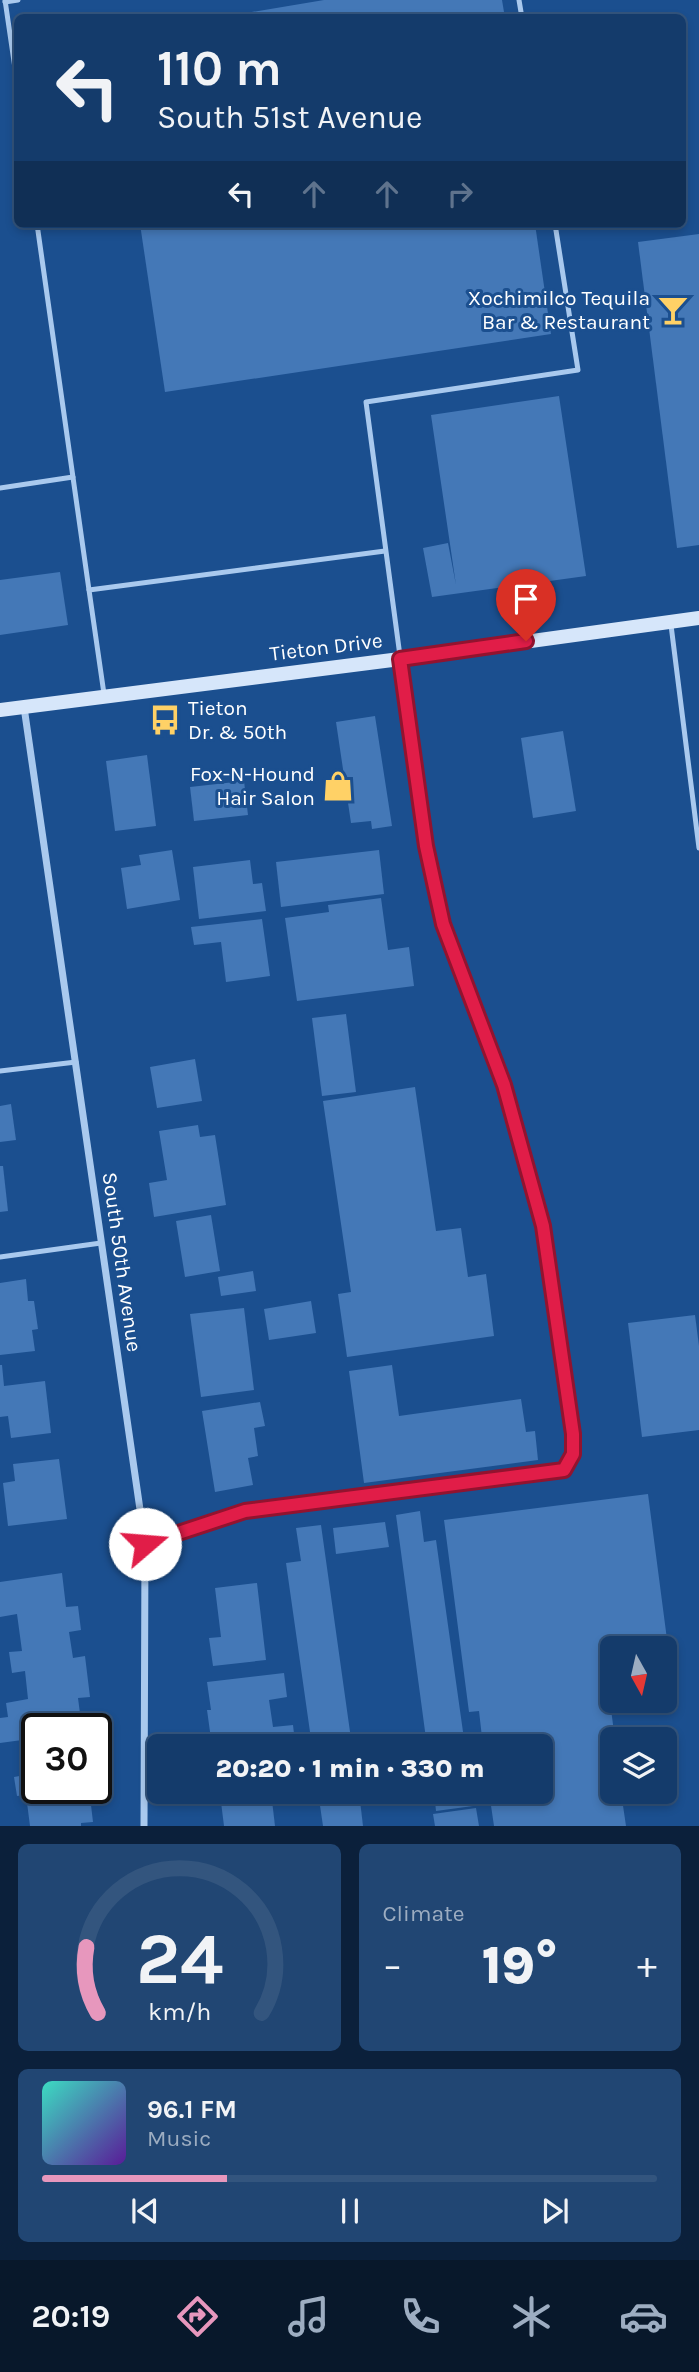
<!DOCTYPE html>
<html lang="en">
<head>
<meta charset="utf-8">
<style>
  body { margin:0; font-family:Karla,sans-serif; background:#214673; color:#f1f3f6; height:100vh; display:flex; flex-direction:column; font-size:26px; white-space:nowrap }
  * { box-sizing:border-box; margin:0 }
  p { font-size:23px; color:#9dadc1 }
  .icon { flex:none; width:38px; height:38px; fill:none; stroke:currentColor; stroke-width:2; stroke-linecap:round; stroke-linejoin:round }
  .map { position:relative; height:1826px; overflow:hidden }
  .sheet { display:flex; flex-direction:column; gap:18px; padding:18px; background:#0b203b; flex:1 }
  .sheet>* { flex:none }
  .banner { position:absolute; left:14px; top:14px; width:672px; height:214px; border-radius:10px; box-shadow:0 4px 10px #0003,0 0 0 2px #33557e; background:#143b6b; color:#f1f3f6; overflow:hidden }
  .needle { width:46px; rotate:172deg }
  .buttons { position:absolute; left:600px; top:1636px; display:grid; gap:14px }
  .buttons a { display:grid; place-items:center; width:77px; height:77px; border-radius:10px; background:#143b6b; box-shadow:0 4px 10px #0003,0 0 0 2px #33557e; font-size:35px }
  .speed { position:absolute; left:21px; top:1713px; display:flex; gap:14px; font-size:35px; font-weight:700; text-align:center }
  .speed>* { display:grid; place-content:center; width:91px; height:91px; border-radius:50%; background:#143b6b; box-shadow:0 4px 10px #0003,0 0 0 2px #33557e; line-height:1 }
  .speed .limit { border:4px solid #111; border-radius:10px; background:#fff; color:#111 }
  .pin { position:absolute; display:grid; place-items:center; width:60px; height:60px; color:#fff; margin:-72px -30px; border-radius:50% 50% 50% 0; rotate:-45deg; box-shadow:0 0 7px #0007 }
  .pin .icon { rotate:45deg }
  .me { position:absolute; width:77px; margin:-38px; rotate:72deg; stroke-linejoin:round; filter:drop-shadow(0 0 5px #0008) }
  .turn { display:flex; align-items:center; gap:24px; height:147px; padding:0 28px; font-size:32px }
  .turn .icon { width:91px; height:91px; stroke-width:2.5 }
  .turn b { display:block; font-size:49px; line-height:60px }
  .lanes { display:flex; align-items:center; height:66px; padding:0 28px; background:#0003; justify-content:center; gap:35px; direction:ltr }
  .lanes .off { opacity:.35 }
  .big { font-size:52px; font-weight:800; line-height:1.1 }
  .sheet .widget { flex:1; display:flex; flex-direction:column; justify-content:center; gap:10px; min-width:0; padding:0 24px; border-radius:10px; background:#214673 }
  .sheet .dial { align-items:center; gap:0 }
  .dial svg { height:182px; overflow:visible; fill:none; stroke:#33557e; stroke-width:7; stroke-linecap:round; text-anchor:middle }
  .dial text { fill:#f1f3f6; stroke:none }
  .song { display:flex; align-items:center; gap:21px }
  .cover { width:84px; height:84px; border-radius:10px; background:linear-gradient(135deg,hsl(170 70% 55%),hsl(270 70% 35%)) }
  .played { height:7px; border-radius:4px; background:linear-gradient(90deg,#e797bd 30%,#33557e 30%) }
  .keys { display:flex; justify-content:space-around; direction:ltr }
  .heat { display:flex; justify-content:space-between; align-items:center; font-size:38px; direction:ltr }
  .sheet .tiles { flex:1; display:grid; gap:18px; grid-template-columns:1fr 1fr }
  .widget:last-child { grid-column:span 2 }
  .trip { position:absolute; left:147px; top:1734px; width:406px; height:70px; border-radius:10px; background:#143b6b; box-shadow:0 4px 10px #0003,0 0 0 2px #33557e; font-weight:800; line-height:70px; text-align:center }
  .dock { display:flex; height:112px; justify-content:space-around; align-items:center; background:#08182b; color:#9dadc1 }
  .dock .icon { width:49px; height:49px }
  .dock .selected { color:#e797bd }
  .dock b { font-size:32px; color:#f1f3f6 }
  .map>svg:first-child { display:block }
  .building { fill:#4478b7 }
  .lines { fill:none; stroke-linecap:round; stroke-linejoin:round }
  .lane { stroke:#a9c9ee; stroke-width:5 }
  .street { stroke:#a9c9ee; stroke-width:7 }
  .secondary { stroke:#d6e6fa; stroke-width:14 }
  .route-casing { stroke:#92132f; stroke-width:18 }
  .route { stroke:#e11d48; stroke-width:12 }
  .labels { text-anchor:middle; stroke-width:6; stroke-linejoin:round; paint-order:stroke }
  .poi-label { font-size:21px; fill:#fff; stroke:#1b4f8f; text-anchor:end }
  .street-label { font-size:21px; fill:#fff; stroke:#1b4f8f }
</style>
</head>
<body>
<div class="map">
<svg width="699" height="1826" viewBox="0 0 699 1826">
  <rect width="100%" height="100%" fill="#1b4f8f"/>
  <g class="building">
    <path d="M324 0H502L505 18H216Z"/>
    <path d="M140 224H535L551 334 165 392Z"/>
    <path d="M699 234V545L677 548 638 242Z"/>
    <path d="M559 396 586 576 432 597 423 548 448 543 456 585 431 415Z"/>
    <path d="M60 572 68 625 0 635V580Z"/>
    <path d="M375 716 392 826 372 829 371 821 351 823 336 722Z"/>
    <path d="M563 731 576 811 533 818 521 738Z"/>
    <path d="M147 755 156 826 115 831 106 761Z"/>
    <path d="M244 781 248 815 194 821 190 787Z"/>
    <path d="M172 850 180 900 127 909 121 868 141 865 139 855Z"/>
    <path d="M379 850 384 894 281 907 276 862Z"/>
    <path d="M250 860 253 884 262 883 266 911 199 919 193 867Z"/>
    <path d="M381 898 388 950 409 947 414 986 297 1001 285 918 329 912 328 905Z"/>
    <path d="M262 919 270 976 226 982 221 942 194 945 191 927Z"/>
    <path d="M346 1014 356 1092 322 1096 312 1018Z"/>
    <path d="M195 1059 202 1101 157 1108 150 1067Z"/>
    <path d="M415 1087 436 1231 461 1228 468 1277 486 1274 494 1336 347 1357 338 1294 351 1292 323 1101Z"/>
    <path d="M11 1104 16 1140 0 1142V1106Z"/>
    <path d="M198 1125 200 1137 215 1135 226 1205 154 1217 149 1183 167 1180 159 1131Z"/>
    <path d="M0 1166H3L8 1211 0 1212Z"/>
    <path d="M211 1215 220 1271 185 1277 176 1221Z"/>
    <path d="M253 1271 256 1291 221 1296 218 1277Z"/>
    <path d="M26 1279 28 1301H34L38 1329 32 1330 35 1351 0 1355V1283Z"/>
    <path d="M311 1301 316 1333 269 1340 264 1309Z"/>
    <path d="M244 1308 254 1390 201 1397 190 1314Z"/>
    <path d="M695 1315 699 1346V1430L642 1437 628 1323Z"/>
    <path d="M0 1365H2L4 1386 45 1381 51 1433 11 1438 8 1416 0 1417Z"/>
    <path d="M392 1365 399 1416 521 1399 526 1432 535 1431 538 1460 364 1483 349 1371Z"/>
    <path d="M260 1402 265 1426 254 1428 258 1456 248 1458 253 1485 215 1492 202 1411Z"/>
    <path d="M59 1459 67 1519 8 1526 3 1483 15 1481 13 1464Z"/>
    <path d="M648 1494 671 1670 665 1671V1648H612V1678H607L615 1740H612V1792H621L626 1826H494L489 1792H541V1746H483L479 1711 469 1712 444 1520Z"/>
    <path d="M420 1511 424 1542 436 1540 465 1746H427L396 1515Z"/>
    <path d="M385 1522 389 1547 336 1554 333 1528Z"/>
    <path d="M321 1525 352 1746H312L286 1563 301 1561 296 1528Z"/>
    <path d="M62 1573 66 1607 78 1606 81 1630 69 1632 73 1658 85 1656 90 1697 78 1698 82 1729H37V1738L0 1743V1718L8 1717 6 1703 28 1699 25 1671 12 1673 9 1652 22 1651 17 1614 0 1617V1582Z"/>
    <path d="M257 1583 266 1660 213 1666 209 1638 221 1637 215 1588Z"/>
    <path d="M284 1673 287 1697 269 1700 273 1727 293 1725 295 1742 275 1744V1746H212L207 1710H211L207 1682Z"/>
    <path d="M37 1754V1788H89L93 1822 81 1823V1826H30L26 1795 17 1796 14 1777 25 1775 22 1756Z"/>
    <path d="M239 1792H271L275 1826H224L220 1794Z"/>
    <path d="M318 1792H359L363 1826H323Z"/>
    <path d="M434 1792H471L473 1806 436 1811Z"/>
    <path d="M476 1808 479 1826H435L433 1814Z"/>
  </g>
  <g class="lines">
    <g class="lane">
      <path d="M5 0 18 89"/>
      <path d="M519 0 522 18"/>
      <path d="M5 2 18 0"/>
      <path d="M37 224 89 590 385 551"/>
      <path d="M0 488 73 477"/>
      <path d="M89 590 104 694"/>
      <path d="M671 625 699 848"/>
      <path d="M400 656 366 402 578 370 555 224"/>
      <path d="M0 1071 76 1062"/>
      <path d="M0 1257 101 1243"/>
    </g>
    <g class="street">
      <path d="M24 707 145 1544 144 1826"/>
      <path d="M145 1544 245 1511 564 1470 573 1454V1434L543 1226 504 1085 443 924 426 846 400 659"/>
    </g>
    <path class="secondary" d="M0 710 400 659 699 618"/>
  </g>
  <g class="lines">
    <g class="route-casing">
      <path id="route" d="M145 1544 245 1511 564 1470 573 1454V1434L543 1226 504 1085 443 924 426 846 400 659 526 641"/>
    </g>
    <use href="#route" class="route"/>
  </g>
  <defs>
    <g id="bar-bare" transform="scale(2.415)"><path d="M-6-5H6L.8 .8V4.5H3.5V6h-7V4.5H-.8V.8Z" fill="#ffd166" stroke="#1b4f8f" stroke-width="2.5" paint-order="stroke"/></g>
    <g id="bus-bare" transform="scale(2.415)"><path d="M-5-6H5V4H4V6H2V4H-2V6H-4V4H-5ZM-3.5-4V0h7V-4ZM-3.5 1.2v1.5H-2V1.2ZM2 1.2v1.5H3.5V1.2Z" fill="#ffd166" stroke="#1b4f8f" stroke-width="2.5" paint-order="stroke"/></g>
    <g id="shop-bare" transform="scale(2.415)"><path d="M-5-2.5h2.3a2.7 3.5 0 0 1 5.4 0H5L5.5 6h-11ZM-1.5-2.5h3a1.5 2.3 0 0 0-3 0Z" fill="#ffd166" stroke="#1b4f8f" stroke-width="2.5" paint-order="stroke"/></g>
  </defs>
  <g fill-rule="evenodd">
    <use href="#bar-bare" x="673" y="310"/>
    <use href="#bus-bare" x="165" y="720"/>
    <use href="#shop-bare" x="338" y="786"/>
  </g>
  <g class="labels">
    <g class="poi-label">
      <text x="650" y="305">Xochimilco Tequila<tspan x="650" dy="24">Bar &amp; Restaurant</tspan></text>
      <text x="188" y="715" text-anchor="start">Tieton<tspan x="188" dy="24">Dr. &amp; 50th</tspan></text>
      <text x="315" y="781">Fox-N-Hound<tspan x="315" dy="24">Hair Salon</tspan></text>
    </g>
    <g class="street-label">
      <text transform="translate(326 647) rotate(-7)" y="7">Tieton Drive</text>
      <text transform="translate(122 1262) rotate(82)" y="7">South 50th Avenue</text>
    </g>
  </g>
</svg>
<div class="buttons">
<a><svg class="needle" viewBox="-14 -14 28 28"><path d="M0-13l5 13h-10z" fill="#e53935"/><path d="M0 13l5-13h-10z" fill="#9dadc1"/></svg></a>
<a><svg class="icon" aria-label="layers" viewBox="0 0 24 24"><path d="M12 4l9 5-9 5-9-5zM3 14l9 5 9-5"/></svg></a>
</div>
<div class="speed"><div class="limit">30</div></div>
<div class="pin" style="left:526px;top:641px;background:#d93025"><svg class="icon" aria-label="arrive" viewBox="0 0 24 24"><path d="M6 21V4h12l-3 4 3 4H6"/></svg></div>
<svg class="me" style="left:145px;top:1544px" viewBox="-20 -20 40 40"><circle r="19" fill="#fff"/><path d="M0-13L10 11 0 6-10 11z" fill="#e11d48"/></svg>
<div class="trip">20:20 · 1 min · 330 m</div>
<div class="banner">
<div class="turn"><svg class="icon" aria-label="left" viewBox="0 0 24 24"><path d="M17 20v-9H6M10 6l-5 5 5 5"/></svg><div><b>110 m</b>South 51st Avenue</div></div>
<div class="lanes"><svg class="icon" aria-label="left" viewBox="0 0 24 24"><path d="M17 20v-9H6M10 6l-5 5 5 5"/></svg><svg class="icon off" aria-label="ahead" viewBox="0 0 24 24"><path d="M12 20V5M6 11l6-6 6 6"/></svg><svg class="icon off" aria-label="ahead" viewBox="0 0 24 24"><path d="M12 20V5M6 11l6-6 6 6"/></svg><svg class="icon off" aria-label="right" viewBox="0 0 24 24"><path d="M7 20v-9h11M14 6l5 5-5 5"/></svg></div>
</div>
</div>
<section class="sheet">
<div class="tiles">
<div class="widget dial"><svg viewBox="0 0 100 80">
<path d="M14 69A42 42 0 1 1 86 69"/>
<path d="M14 69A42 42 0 0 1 9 40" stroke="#e797bd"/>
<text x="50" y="56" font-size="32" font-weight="700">24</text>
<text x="50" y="72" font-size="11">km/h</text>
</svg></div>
<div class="widget"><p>Climate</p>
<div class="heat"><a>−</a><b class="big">19°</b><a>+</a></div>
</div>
<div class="widget">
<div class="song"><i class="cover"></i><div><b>96.1 FM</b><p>Music</p></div></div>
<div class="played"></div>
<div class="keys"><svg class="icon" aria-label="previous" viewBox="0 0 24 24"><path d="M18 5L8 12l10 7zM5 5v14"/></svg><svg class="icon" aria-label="pause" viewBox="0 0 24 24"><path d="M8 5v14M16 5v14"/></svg><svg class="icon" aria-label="next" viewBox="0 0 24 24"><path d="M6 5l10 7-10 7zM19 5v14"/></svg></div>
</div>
</div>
</section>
<nav class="dock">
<b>20:19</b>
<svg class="icon selected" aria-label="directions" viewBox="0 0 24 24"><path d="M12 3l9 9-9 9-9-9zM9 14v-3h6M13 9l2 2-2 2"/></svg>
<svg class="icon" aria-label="music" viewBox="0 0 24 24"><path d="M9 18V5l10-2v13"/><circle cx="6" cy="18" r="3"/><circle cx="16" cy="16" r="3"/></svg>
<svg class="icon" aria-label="phone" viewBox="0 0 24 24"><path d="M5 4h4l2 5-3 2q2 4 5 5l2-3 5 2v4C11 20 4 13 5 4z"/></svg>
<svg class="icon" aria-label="climate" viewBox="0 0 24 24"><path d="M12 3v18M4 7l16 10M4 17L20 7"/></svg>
<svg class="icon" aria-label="car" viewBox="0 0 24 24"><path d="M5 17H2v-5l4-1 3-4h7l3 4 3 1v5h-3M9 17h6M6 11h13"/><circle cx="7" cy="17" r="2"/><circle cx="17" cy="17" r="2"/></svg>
</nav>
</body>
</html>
